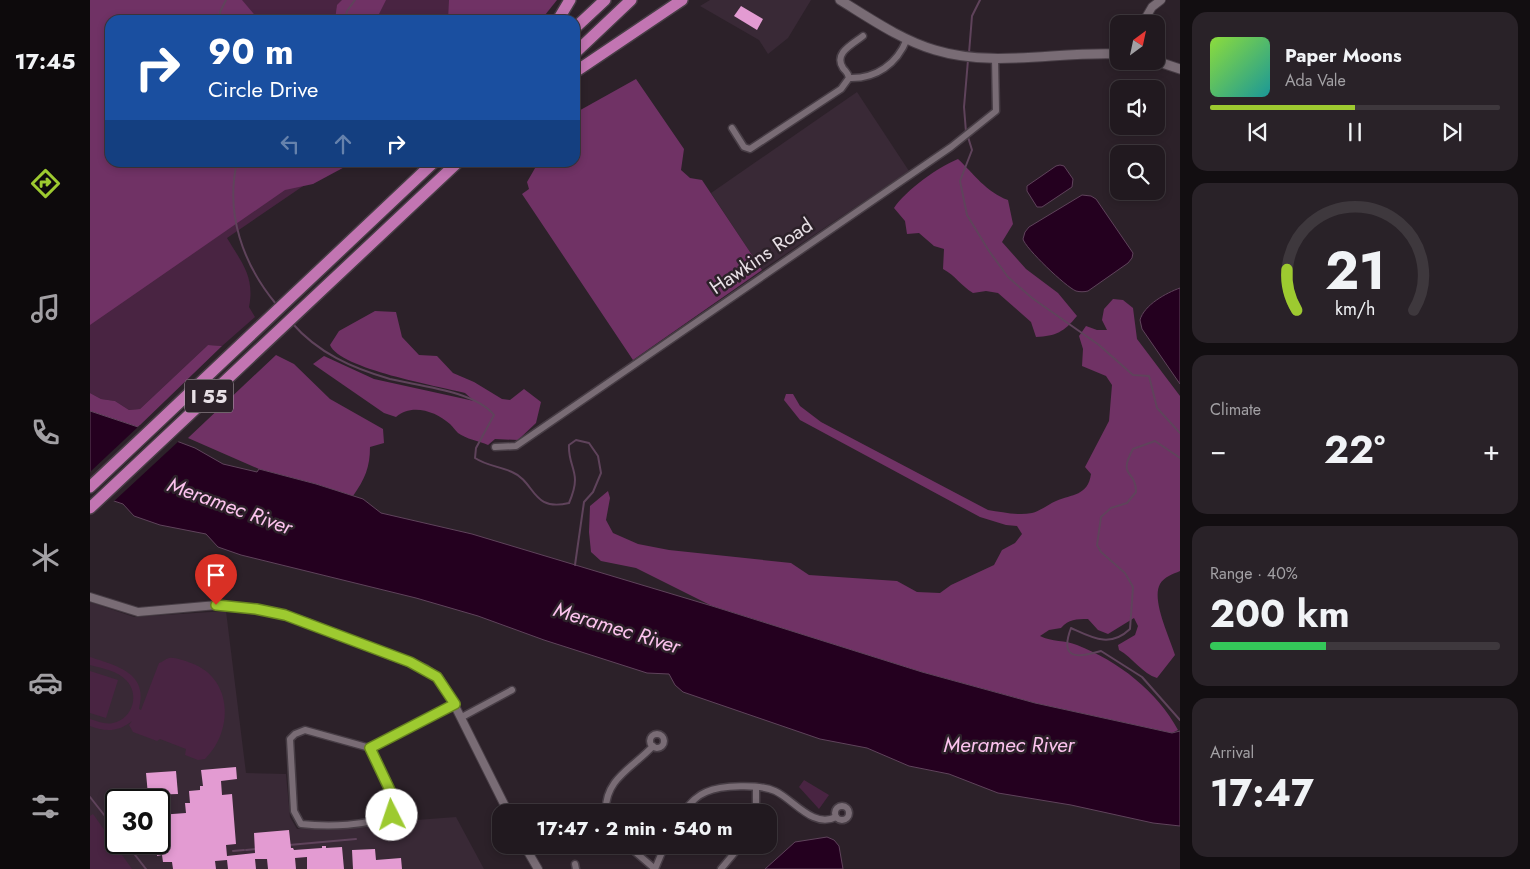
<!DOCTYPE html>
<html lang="en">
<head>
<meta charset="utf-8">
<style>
  body { margin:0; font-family:Jost,sans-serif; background:#292228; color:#f1f3f6; height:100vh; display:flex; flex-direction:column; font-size:19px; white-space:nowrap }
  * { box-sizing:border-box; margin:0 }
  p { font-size:16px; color:#a2a0a4 }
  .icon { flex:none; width:28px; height:28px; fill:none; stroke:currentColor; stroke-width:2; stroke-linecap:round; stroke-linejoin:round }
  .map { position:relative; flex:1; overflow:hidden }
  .sheet { display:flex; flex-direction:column; gap:12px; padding:12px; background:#120e11; width:350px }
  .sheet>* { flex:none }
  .guide { position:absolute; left:15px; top:15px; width:475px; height:152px; border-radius:15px; box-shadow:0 2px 8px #0003,0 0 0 1px #3e383d; background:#1a4fa0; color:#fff; overflow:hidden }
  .needle { width:32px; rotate:33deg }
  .buttons { position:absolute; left:1020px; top:15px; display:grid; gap:10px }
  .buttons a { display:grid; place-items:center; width:55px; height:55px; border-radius:10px; background:#21191f; box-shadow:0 2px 8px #0003,0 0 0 1px #3e383d; font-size:25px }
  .speed { position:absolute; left:15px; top:789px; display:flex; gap:10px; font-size:25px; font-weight:700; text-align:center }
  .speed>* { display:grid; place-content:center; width:65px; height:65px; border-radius:50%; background:#21191f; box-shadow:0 2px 8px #0003,0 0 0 1px #3e383d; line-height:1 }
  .speed .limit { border:2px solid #111; border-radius:8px; background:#fff; color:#111 }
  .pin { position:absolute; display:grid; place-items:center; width:42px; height:42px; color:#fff; margin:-51px -21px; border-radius:50% 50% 50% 0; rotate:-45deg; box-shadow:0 0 5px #0007 }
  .pin .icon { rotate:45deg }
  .me { position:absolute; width:55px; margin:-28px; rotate:356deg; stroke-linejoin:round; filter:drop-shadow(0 0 4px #0008) }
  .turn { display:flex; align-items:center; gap:18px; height:105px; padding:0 20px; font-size:22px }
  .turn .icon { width:65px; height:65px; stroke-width:2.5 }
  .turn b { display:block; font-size:35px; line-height:42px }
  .lanes { display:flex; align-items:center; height:48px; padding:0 20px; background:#0003; justify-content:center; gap:25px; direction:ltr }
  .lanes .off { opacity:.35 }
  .big { font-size:38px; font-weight:700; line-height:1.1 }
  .sheet .tile { flex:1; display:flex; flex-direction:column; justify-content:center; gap:8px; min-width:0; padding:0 18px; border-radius:15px; background:#292228 }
  .sheet .dial { align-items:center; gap:0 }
  .dial svg { height:130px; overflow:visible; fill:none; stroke:#3e383d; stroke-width:7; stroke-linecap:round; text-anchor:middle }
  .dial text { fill:#f1f3f6; stroke:none }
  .song { display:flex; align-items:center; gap:15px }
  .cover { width:60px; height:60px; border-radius:8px; background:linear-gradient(135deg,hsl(90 70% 55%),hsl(180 70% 35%)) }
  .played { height:5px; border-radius:2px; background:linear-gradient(90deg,#9dca30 50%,#3e383d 50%) }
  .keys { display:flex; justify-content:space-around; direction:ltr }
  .heat { display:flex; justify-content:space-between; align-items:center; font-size:28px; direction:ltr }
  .charge { height:8px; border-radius:4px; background:linear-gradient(90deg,#34c759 40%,#3e383d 0) }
  .trip { position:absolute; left:402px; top:804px; width:285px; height:50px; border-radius:15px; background:#21191f; box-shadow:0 2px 8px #0003,0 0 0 1px #3e383d; font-weight:700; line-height:50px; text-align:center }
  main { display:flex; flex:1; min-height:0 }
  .menu { display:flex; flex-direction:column; width:90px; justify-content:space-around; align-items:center; background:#0d0a0c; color:#a2a0a4 }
  .menu .icon { width:35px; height:35px }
  .menu .active { color:#9dca30 }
  .menu b { font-size:22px; color:#f1f3f6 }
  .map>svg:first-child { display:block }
  .built { fill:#392936; fill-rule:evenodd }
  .green { fill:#492442 }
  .forest { fill:#703265 }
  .water { fill:#24001f; stroke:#5f435b }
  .pier { fill:#2c2129 }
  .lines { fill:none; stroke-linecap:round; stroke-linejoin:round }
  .stream { stroke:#5f435b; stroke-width:2 }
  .building { fill:#e39bd2 }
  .minor-casing { stroke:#473d45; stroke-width:9 }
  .tertiary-casing { stroke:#473d45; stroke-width:10 }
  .secondary-casing { stroke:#473d45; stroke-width:11 }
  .motorway-casing { stroke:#473d45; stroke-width:14 }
  .minor { stroke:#796c75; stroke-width:6 }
  .tertiary { stroke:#796c75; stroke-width:8 }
  .secondary { stroke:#796c75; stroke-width:9 }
  .motorway { stroke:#c275b2; stroke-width:11 }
  .route-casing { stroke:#66831f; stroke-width:12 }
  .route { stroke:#9dca30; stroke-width:9 }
  .labels { text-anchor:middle; stroke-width:5; stroke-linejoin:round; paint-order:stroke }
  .shield { fill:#2c2129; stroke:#b0a7ad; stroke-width:1 }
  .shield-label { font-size:19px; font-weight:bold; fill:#e8e0e6 }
  .street-label { font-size:20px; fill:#e8e0e6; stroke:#2c2129 }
  .water-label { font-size:21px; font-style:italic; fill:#fcc3ee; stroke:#2c2129 }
</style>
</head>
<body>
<main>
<nav class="menu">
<b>17:45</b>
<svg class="icon active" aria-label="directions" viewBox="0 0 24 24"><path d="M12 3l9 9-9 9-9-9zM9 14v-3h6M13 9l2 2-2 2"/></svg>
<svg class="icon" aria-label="music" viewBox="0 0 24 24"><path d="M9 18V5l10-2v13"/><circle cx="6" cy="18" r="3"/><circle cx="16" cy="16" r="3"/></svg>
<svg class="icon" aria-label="phone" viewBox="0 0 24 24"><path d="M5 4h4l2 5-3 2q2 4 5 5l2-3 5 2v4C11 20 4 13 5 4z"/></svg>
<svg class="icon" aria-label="climate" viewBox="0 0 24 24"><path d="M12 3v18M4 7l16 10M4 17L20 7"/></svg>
<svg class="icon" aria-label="car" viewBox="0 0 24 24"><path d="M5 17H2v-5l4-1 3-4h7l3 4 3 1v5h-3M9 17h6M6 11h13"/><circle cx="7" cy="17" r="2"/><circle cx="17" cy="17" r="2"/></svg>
<svg class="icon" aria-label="filters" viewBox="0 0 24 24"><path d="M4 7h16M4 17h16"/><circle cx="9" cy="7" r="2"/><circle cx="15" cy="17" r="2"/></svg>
</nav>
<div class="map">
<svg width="1090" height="869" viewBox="0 0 1090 869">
  <rect width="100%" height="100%" fill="#2c2129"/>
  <g class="built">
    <path d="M620 0H721L698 38 678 54 669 40 610 6Z"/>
    <path d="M767 92 819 171 672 270 621 193Z"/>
    <path d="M0 602 44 617 136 611 156 773 196 774 200 817 207 829 366 817 394 869H0ZM26 800H69V842H26Z"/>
  </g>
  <g class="green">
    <path d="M0 0H460L443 20H20V162L247 163 137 238C152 263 165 277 159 307L165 317 132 346 118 345 50 409 39 410 25 401 11 399 0 393Z"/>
    <path d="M0 657C27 666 59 673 49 709L51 710 69 663C73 662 75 659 79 658 85 657 95 661 101 663 143 678 144 731 115 759L108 760 95 755 96 749 70 739 67 741 43 732 39 725 42 721C28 732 16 732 0 726V719C8 721 15 725 23 723 43 719 50 694 36 680 28 671 11 668 0 665Z"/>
    <path d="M0 671 28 680 16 718 0 713Z"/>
    <path d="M714 780 739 795 729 809 709 787Z"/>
    <path d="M3 814 42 869H0V816Z"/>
  </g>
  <g class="forest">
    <path d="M0 0H152L169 20H20V162L262 163 223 184 195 190 0 325Z"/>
    <path d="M252 0H296L286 20H245L247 5Z"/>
    <path d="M359 0H467L451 20H358Z"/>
    <path d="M546 79 594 149 591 170 600 178 612 180 672 270 543 360 432 194 439 189 437 182 448 163 485 162V113Z"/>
    <path d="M868 159C884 174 896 192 918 200L923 224 912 242 936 269 968 293 987 316C974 332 966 336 946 337L941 322 908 293 896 291 883 293C870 285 866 276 853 269L854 249 844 246 829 233 817 234 815 221 804 208C816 190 848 167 868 159Z"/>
    <path d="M1023 299 1033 300 1043 308 1047 339 1090 396V571C1083 574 1074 577 1070 584 1061 600 1080 638 1085 655L1067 678C1053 674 1042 657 1029 650L1028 645 1045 635 1048 626 1044 618 1018 634 1008 630 998 619C986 619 979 619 971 628L959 630 950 636C962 642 975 640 987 645 1028 661 1067 691 1088 730L1082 733 945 703 832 672 622 606 546 568 511 561 501 552 499 532 500 506 518 491 520 498 516 520 523 533 548 544 579 550 701 563 719 575 807 581 827 592 850 593 861 585 904 565 912 550 925 543 932 534 927 526 916 525 890 517 710 420 694 400 696 394H703L710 406 731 422 898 510C912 512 928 516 942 513 950 511 959 504 966 501 982 494 998 496 1001 474L995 467 1019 421 1022 385 1016 376 992 366 993 349 989 336 996 326 1007 330H1017L1012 320 1014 309Z"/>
    <path d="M285 311 306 312 312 337 329 355 347 356 363 373 384 382 412 399 420 400 434 389 451 402 446 423 428 440 405 439 398 445C389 441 376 439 368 433 365 430 363 427 360 424 346 411 321 403 306 417L294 413 223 364 234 356 284 379 384 401 375 393C348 386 250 369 240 345L249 331Z"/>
    <path d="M118 345 132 346 48 427 0 411V393L11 399 25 401 39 410 50 409Z"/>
    <path d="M186 355 204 364 240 399 293 429 294 443 280 447C280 467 275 479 263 496L226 484 169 469 98 438Z"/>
  </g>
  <g class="water">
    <path d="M970 165 974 166 983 179 982 187 952 207H947L937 191V186L966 166Z"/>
    <path d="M992 195 1001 196 1006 199 1043 253 1042 258 1038 263 998 291C994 292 990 292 986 291 976 287 935 248 933 239L935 232 939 227Z"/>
    <path d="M1090 288V384L1052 329 1050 320C1054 305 1076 293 1090 288Z"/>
    <path d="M0 411 60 431 105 448 133 464 167 472 169 469 226 484 273 499 291 513 382 534 622 606 832 672 945 703 1082 733 1090 731V826L1063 823 981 805 908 793 859 774 819 766 777 748 730 739 593 692 585 685 579 674 557 673 454 640 388 616 326 598 151 555 128 547 116 534 70 525 44 516 33 504 0 493Z"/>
    <path d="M737 837 744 840 749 846 753 869H675L705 842Z"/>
  </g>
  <path class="pier" d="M50 425 90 440 22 503 0 496V472Z"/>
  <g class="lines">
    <g class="stream">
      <path d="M131 20 130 12 136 0"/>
      <path d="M255 20 257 11 265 0"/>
      <path d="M879 53 882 16 890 0"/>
      <path d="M876 132 874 107 878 60"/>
      <path d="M878 137 882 150 870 181 877 215 899 251 918 277 942 298 1009 345 1043 375 1059 376 1067 408 1090 433"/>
      <path d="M147 162C135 214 153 264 186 304"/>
      <path d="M202 323C228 353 262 368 300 379 329 386 385 391 404 415L386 448 385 458C397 466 409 466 422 472 446 482 441 512 479 503 482 496 485 488 485 480 485 468 478 460 479 445L486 440 499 443 508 456 511 473 503 492 494 502 485 565"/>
      <path d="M1090 458 1065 441 1043 449C1027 478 1046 469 1046 492L1037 503 1021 508 1011 517 1007 545 1011 552 1035 573 1043 587 1040 629C1020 648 1003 638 981 628 969 660 987 658 1011 651L1052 677 1090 720"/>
      <path d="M0 797 26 830"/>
      <path d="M35 842 56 869"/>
      <path d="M199 845 266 839"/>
      <path d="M156 850 167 849"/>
      <path d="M143 851 154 850"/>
    </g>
  </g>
  <g class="building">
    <path d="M651 6 673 19 667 30 644 16Z"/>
    <path d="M146 767 147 779 131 781 132 795 142 794 146 844 136 845 137 856 165 853 164 833 199 830 201 848H203L204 850 232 848V846H236V848L252 847 254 869H217V857L205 858 206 869H178L177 859H165L166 869H138L137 860 125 861 126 869H83L82 862H73L72 855 67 856V852L66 842H69V815L96 813 95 803H100L99 791 110 790V786H113L111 770Z"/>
    <path d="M86 771 88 794 58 795 56 773Z"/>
    <path d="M285 849 286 860 311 858 312 869H263L262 850Z"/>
  </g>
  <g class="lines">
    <g class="minor-casing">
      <g id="minor">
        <path d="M759 78C786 79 807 64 817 39"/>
        <path d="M642 128 654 147 660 149 751 89 759 78C758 72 756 72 753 68 743 53 763 44 773 36"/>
        <path d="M405 447 426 446 861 147 906 111 905 58"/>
        <path d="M372 717 422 690"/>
        <path d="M215 730 280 748 307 805 303 815C276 826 239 827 211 824L204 811 200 739 205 734Z"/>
        <circle cx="567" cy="741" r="7"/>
        <path d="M280 748 365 704"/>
        <circle cx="752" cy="813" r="7"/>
        <path d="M516 812C514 779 544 767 563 746"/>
        <path d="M593 812C600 804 606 796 616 792 631 785 670 784 685 791 703 799 723 829 746 817"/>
        <path d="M666 812V787"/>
        <path d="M537 845 565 869"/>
        <path d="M485 864 486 869"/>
        <path d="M565 869 575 845"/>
        <path d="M631 869 651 845"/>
      </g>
    </g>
    <g class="tertiary-casing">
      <g id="tertiary">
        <path d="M1052 24 1062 7 1071 0"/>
        <path d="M0 597 48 612 127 605 184 612 210 620 336 669 349 678 360 696 418 812"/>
        <path d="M434 845 448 869"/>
      </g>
    </g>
    <g class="secondary-casing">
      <g id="secondary">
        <path d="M750 0C781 19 811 40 845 50 904 68 968 51 1029 54"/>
        <path d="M1066 61 1090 69"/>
      </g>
    </g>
    <g class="motorway-casing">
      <g id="motorway">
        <path d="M468 20 480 0"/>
        <path d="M485 28 515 0"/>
        <path d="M485 53 541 0"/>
        <path d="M485 72 592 0"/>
        <path d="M0 487 344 162"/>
        <path d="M0 508 368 162"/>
      </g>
    </g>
    <use href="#minor" class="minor"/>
    <use href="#tertiary" class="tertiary"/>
    <use href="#secondary" class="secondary"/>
    <use href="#motorway" class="motorway"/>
  </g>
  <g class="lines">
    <g class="route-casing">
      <path id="route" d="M126 605 166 609 195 615 320 662 347 677 365 704 280 748 307 805 302 815"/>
    </g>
    <use href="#route" class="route"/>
  </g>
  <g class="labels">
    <rect class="shield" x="95" y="379.5" width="48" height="33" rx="4"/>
    <g class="shield-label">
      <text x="119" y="403">I 55</text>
    </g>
    <g class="street-label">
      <text transform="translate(671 256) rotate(-34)" y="7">Hawkins Road</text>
    </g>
    <g class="water-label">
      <text transform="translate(140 506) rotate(20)" y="7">Meramec River</text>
      <text transform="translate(527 628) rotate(17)" y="7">Meramec River</text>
      <text x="919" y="752">Meramec River</text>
    </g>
  </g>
</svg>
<div class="buttons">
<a><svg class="needle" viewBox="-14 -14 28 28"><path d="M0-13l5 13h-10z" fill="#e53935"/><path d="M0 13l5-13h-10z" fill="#a2a0a4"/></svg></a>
<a><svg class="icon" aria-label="sound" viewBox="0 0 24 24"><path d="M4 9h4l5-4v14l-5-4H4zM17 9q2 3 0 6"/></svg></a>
<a><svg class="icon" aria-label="search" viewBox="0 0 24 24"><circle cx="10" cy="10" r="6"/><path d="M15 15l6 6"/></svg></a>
</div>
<div class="speed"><div class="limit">30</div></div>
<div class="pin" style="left:126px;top:605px;background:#d93025"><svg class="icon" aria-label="arrive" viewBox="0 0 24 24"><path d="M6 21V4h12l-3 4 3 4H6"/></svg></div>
<svg class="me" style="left:302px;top:815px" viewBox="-20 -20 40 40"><circle r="19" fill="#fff"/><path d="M0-13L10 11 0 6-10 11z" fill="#9dca30"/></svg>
<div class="trip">17:47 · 2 min · 540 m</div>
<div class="guide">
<div class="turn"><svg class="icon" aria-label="right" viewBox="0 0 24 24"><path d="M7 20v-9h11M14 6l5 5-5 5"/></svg><div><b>90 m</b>Circle Drive</div></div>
<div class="lanes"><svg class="icon off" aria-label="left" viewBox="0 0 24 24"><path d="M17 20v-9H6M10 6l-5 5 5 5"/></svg><svg class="icon off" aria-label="ahead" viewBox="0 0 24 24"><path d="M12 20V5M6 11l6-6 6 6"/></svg><svg class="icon" aria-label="right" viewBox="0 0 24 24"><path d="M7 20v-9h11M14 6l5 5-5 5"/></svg></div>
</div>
</div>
<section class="sheet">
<div class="tile">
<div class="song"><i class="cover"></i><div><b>Paper Moons</b><p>Ada Vale</p></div></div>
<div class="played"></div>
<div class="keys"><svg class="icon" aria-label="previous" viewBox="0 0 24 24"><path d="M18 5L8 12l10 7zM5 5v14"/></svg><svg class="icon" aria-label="pause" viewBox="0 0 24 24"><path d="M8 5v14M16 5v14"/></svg><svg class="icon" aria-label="next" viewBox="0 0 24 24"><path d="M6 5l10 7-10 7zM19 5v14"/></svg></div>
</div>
<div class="tile dial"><svg viewBox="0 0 100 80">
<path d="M14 69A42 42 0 1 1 86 69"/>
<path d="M14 69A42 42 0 0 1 8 44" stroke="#9dca30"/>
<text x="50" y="56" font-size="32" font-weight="700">21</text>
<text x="50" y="72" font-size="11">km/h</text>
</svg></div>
<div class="tile"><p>Climate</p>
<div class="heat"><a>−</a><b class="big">22°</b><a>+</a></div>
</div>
<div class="tile"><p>Range · 40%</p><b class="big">200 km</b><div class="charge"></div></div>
<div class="tile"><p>Arrival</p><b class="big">17:47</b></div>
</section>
</main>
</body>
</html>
